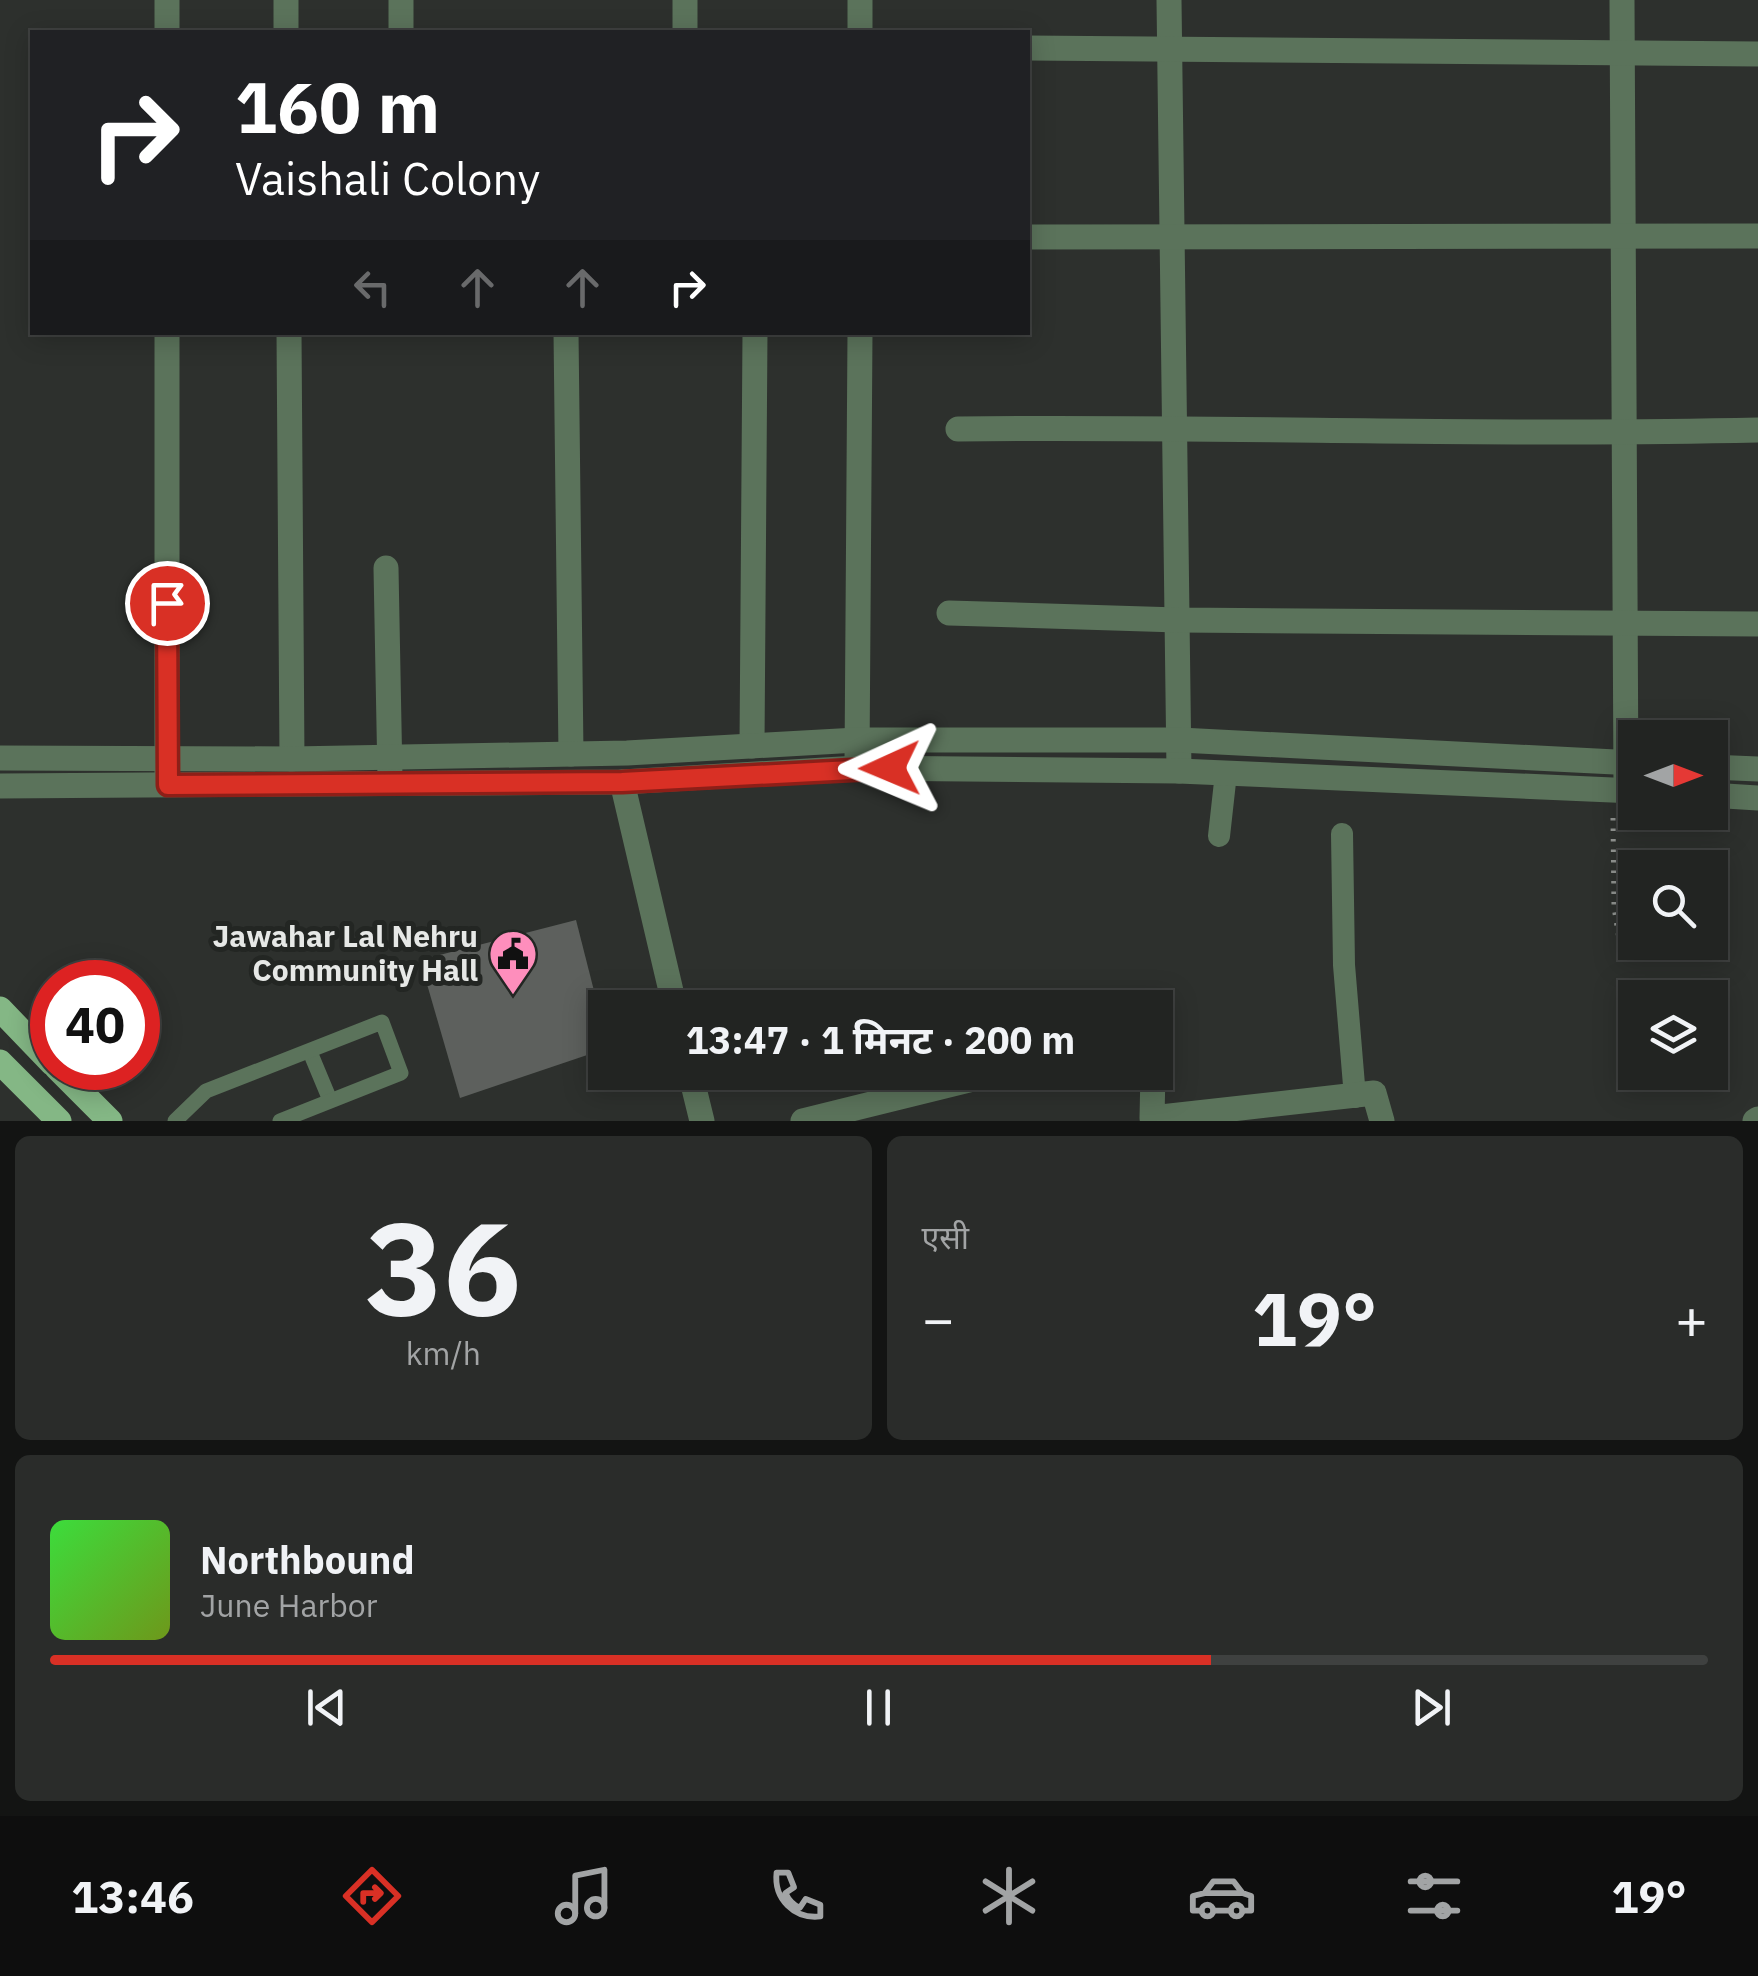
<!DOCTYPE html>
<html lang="hi">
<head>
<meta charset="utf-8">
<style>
  body { margin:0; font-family:"IBM Plex Sans","Noto Sans Devanagari",sans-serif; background:#2a2c2a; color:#f1f3f6; height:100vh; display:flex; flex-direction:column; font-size:38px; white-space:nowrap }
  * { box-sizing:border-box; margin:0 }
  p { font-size:32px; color:#a2a4a5 }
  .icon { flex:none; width:55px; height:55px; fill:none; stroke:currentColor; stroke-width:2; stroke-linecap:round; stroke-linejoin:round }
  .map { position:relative; height:1121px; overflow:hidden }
  .sheet { display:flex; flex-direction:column; gap:15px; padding:15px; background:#131413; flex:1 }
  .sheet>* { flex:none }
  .guide { position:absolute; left:30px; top:30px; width:1000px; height:305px; border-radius:0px; box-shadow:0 5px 25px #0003,0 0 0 2px #3f4140; background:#202124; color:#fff; overflow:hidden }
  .needle { width:65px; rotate:90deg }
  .controls { position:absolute; left:1618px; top:720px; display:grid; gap:20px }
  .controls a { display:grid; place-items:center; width:110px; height:110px; border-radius:0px; background:#222422; box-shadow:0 5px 25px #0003,0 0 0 2px #3f4140; font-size:50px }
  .speed { position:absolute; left:30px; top:960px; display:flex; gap:20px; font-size:50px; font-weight:700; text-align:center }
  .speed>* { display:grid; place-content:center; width:130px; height:130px; border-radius:50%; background:#222422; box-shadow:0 5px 25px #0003,0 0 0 2px #3f4140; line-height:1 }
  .speed .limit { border:15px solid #d22; background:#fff; color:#111 }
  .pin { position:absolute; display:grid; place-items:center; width:85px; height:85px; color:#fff; margin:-42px; border:5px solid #fff; border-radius:50%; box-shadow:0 2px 10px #0007 }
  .me { position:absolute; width:110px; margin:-55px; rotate:269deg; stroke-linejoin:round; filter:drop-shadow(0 0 8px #0008) }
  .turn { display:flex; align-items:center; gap:35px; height:210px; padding:0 40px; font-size:45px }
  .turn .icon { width:130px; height:130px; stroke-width:2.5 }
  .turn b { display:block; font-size:70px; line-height:85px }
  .lanes { display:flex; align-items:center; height:95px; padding:0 40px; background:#0003; justify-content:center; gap:50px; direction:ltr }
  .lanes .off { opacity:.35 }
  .big { font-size:75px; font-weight:700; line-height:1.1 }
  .sheet .card { flex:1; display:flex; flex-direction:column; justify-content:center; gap:15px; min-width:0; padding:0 35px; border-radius:15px; background:#2a2c2a }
  .sheet .dial { align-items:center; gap:0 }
  .dial b { font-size:130px; line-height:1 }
  .song { display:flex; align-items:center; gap:30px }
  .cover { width:120px; height:120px; border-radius:15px; background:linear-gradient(135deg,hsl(120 70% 55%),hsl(80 70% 35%)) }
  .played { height:10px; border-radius:5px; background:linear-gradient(90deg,#d93025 70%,#3f4140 70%) }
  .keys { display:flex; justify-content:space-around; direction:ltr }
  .heat { display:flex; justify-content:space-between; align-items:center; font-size:55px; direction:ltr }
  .sheet .tiles { flex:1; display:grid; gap:15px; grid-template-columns:1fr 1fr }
  .card:last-child { grid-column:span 2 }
  .trip { position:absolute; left:588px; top:990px; width:585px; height:100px; border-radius:0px; background:#222422; box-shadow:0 5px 25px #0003,0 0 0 2px #3f4140; font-weight:700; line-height:100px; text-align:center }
  .tab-bar { display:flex; height:160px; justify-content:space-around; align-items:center; background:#0e0e0e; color:#a2a4a5 }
  .tab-bar .icon { width:70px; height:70px }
  .tab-bar .on { color:#d93025 }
  .tab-bar b { font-size:45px; color:#f1f3f6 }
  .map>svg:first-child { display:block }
  .building { fill:#5d605d }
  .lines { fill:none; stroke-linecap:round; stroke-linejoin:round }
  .path { stroke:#919491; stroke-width:5; stroke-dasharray:2.5 8; stroke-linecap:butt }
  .service { stroke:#5b735b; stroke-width:15 }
  .pedestrian { stroke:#5b735b; stroke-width:22 }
  .minor { stroke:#5b735b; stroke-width:25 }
  .tertiary { stroke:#5b735b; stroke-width:25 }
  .primary { stroke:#84b785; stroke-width:25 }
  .route-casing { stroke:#8d1f18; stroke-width:25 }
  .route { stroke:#d93025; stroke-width:18 }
  .labels { text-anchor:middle; stroke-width:10; stroke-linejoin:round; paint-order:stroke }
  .poi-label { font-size:30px; font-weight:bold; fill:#e6e8e6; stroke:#232623; text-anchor:end }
</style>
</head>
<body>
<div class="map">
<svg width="1758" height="1121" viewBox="0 0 1758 1121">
  <rect width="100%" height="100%" fill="#2d302d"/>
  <path class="building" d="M576 920 605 1034V1049L460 1098 420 960Z"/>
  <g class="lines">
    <path class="path" d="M1613 818 1614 907 1622 958"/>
    <g class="service">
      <path d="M310 1052 330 1100"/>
      <path d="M175 1121 206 1091 382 1022 401 1073 280 1121"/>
    </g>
    <g class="pedestrian">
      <path d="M1342 834 1344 965 1355 1097"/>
      <path d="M1219 836 1226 773"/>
    </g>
    <g class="minor">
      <path d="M167 0V32"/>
      <path d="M286 0V32"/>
      <path d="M401 0V32"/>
      <path d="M685 0V32"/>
      <path d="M860 0V32"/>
      <path d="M1169 0 1179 771"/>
      <path d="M1622 0 1626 785"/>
      <path d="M1028 48 1758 54"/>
      <path d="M1028 237 1758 236"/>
      <path d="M167 332V777"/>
      <path d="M289 332 292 759"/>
      <path d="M566 332 571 754"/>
      <path d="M958 429C1224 426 1491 436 1758 430"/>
      <path d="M386 568 390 778"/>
      <path d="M949 613 1178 620 1758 624"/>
      <path d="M752 746 755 332"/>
      <path d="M857 762 860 332"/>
      <path d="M622 782 675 1008"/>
      <path d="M690 1072 702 1121"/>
      <path d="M1153 1072 1152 1118 1374 1093 1382 1121"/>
      <path d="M803 1121 1001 1072"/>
    </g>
    <g class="tertiary">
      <path d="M0 758 292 759 627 753 857 740H1180L1635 763"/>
      <path d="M1710 767 1758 769"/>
      <path d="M0 786 622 782 857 768 1179 771 1635 791"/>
      <path d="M1710 795 1758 798"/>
      <path d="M1755 1121 1758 1119"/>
    </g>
    <g class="primary">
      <path d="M0 1009 52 1063"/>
      <path d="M0 1062 59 1121"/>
      <path d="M57 1068 110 1121"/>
    </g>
  </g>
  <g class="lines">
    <g class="route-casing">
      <path id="route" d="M167 603 168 785 622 782 890 768"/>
    </g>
    <use href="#route" class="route"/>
  </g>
  <defs>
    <g id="civic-pin" transform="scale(2.5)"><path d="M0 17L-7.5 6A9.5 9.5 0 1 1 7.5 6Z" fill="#fe8ebc" stroke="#232623"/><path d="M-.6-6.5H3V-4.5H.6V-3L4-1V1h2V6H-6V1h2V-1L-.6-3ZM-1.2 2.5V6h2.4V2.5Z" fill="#111"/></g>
  </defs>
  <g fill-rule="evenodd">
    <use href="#civic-pin" x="513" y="954"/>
  </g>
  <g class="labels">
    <g class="poi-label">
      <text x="478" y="947">Jawahar Lal Nehru<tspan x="478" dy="34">Community Hall</tspan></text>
    </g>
  </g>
</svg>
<div class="controls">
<a><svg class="needle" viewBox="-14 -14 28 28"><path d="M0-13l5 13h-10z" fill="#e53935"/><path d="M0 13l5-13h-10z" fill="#a2a4a5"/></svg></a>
<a><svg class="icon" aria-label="search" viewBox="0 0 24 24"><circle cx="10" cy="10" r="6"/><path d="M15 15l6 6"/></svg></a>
<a><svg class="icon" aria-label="layers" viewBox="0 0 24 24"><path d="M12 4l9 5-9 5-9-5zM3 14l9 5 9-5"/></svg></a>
</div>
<div class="speed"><div class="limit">40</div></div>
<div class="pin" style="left:167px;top:603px;background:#d93025"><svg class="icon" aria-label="arrive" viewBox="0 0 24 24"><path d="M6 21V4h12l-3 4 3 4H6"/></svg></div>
<svg class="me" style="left:890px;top:768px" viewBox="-20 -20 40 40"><path d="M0-17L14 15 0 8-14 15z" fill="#d93025" stroke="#fff" stroke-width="4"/></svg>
<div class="trip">13:47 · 1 मिनट · 200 m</div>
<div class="guide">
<div class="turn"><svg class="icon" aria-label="right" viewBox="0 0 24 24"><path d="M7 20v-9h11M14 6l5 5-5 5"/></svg><div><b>160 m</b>Vaishali Colony</div></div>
<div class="lanes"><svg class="icon off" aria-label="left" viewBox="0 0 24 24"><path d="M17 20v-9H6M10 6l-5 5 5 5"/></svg><svg class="icon off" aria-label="ahead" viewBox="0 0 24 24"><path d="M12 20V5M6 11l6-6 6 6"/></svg><svg class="icon off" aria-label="ahead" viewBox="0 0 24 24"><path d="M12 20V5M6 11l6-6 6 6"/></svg><svg class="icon" aria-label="right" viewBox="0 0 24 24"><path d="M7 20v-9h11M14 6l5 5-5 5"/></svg></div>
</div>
</div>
<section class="sheet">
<div class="tiles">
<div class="card dial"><b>36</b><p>km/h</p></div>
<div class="card"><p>एसी</p>
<div class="heat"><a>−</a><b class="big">19°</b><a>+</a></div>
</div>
<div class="card">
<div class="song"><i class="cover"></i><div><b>Northbound</b><p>June Harbor</p></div></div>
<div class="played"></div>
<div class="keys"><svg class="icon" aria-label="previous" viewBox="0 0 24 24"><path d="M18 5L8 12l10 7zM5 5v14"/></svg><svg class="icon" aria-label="pause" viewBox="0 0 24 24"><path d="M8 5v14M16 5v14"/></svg><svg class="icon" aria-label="next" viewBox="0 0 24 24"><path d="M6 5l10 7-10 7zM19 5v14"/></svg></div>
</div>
</div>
</section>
<nav class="tab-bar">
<b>13:46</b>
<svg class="icon on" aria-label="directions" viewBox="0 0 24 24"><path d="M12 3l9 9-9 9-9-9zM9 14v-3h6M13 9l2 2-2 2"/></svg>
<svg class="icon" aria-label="music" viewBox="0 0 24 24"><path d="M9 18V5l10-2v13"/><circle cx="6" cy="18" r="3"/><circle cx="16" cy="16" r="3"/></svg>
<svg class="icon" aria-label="phone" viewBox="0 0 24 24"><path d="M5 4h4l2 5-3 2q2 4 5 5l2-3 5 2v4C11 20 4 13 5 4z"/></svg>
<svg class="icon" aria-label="climate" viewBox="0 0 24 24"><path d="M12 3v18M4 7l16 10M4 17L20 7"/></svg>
<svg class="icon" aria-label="car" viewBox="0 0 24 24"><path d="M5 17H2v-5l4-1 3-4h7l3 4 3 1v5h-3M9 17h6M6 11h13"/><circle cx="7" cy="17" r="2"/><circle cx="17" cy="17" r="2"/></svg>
<svg class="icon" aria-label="filters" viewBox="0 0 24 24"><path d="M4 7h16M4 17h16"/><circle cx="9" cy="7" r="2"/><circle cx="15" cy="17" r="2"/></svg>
<b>19°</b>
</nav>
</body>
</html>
